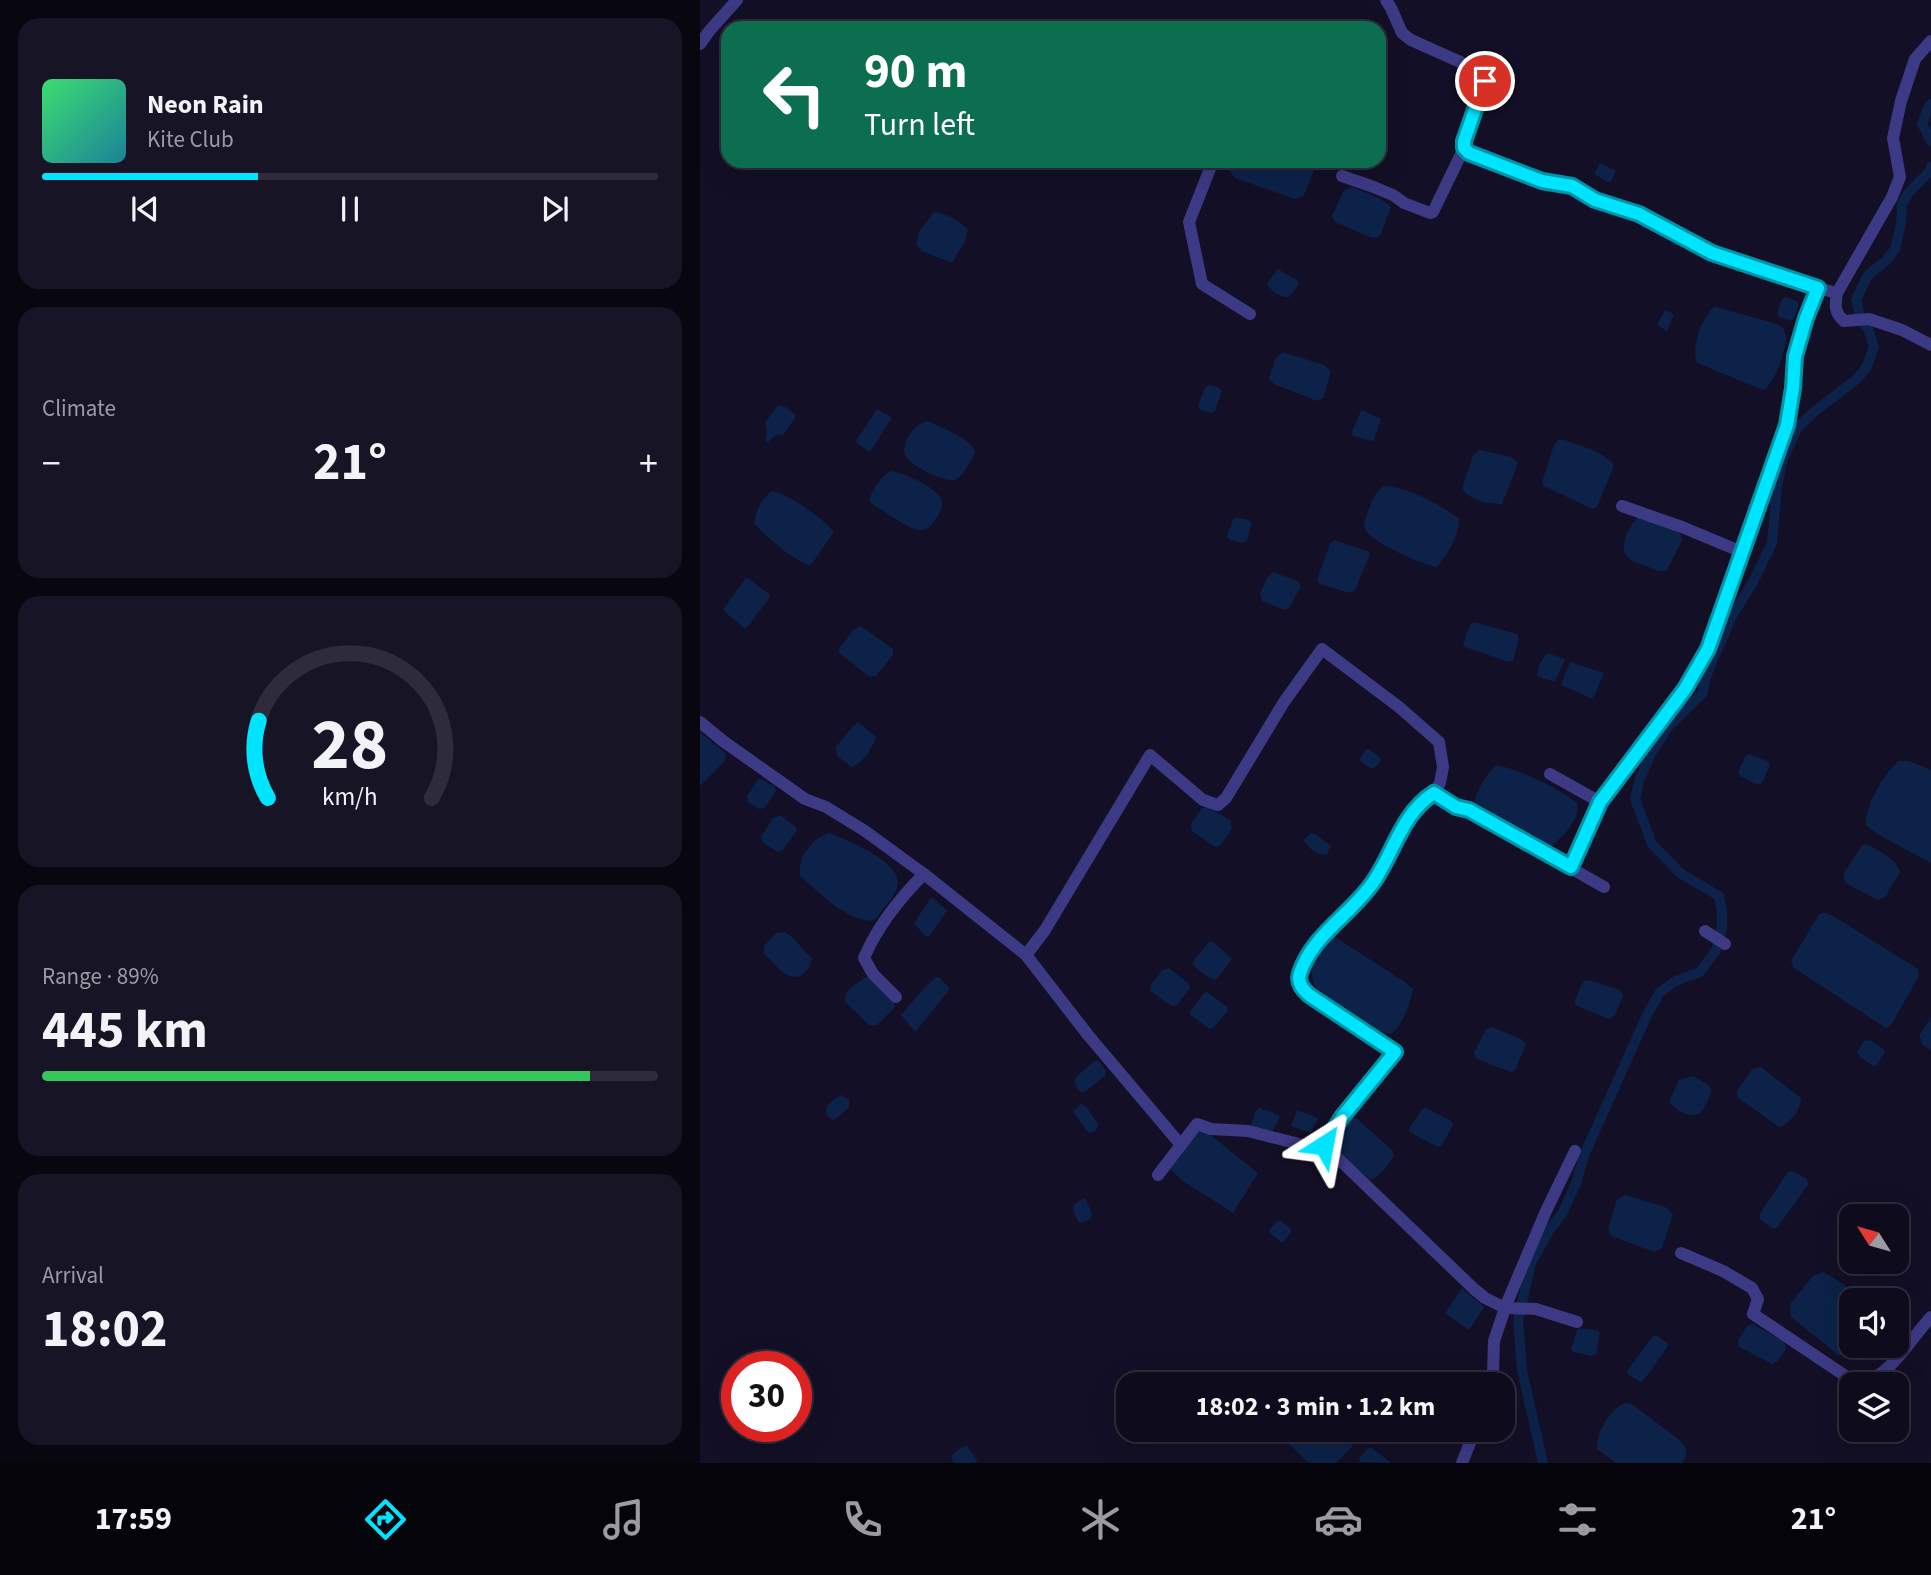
<!DOCTYPE html>
<html lang="en">
<head>
<meta charset="utf-8">
<style>
  body { margin:0; font-family:"Source Sans 3",sans-serif; background:#171425; color:#f1f3f6; height:100vh; display:flex; flex-direction:column; font-size:26px; white-space:nowrap }
  * { box-sizing:border-box; margin:0 }
  p { font-size:23px; color:#9b9ba3 }
  .icon { flex:none; width:38px; height:38px; fill:none; stroke:currentColor; stroke-width:2; stroke-linecap:round; stroke-linejoin:round }
  .map { position:relative; flex:1; overflow:hidden }
  .side { display:flex; flex-direction:column; gap:18px; padding:18px; background:#08060f; width:700px }
  .side>* { flex:none }
  .guide { position:absolute; left:21px; top:21px; width:665px; height:147px; border-radius:21px; box-shadow:0 7px 28px #0002,0 0 0 2px #2e2b3b; background:#0b6e4f; color:#fff; overflow:hidden }
  .needle { width:46px; rotate:307deg }
  .buttons { position:absolute; left:1139px; top:1204px; display:grid; gap:14px }
  .buttons a { display:grid; place-items:center; width:70px; height:70px; border-radius:14px; background:#0e0b1c; box-shadow:0 7px 28px #0002,0 0 0 2px #2e2b3b; font-size:35px }
  .speed { position:absolute; left:21px; top:1351px; display:flex; gap:14px; font-size:35px; font-weight:700; text-align:center }
  .speed>* { display:grid; place-content:center; width:91px; height:91px; border-radius:50%; background:#0e0b1c; box-shadow:0 7px 28px #0002,0 0 0 2px #2e2b3b; line-height:1 }
  .speed .limit { border:10px solid #d22; background:#fff; color:#111 }
  .pin { position:absolute; display:grid; place-items:center; width:60px; height:60px; color:#fff; margin:-30px; border:4px solid #fff; border-radius:50%; box-shadow:0 2px 7px #0007 }
  .me { position:absolute; width:77px; margin:-38px; rotate:34deg; stroke-linejoin:round; filter:drop-shadow(0 0 5px #0008) }
  .turn { display:flex; align-items:center; gap:24px; height:147px; padding:0 28px; font-size:32px }
  .turn .icon { width:91px; height:91px; stroke-width:2.5 }
  .turn b { display:block; font-size:49px; line-height:60px }
  .big { font-size:52px; font-weight:700; line-height:1.1 }
  .side .widget { flex:1; display:flex; flex-direction:column; justify-content:center; gap:10px; min-width:0; padding:0 24px; border-radius:21px; background:#171425 }
  .side .dial { align-items:center; gap:0 }
  .dial svg { height:182px; overflow:visible; fill:none; stroke:#2e2b3b; stroke-width:7; stroke-linecap:round; text-anchor:middle }
  .dial text { fill:#f1f3f6; stroke:none }
  .song { display:flex; align-items:center; gap:21px }
  .cover { width:84px; height:84px; border-radius:10px; background:linear-gradient(135deg,hsl(140 70% 55%),hsl(190 70% 35%)) }
  .played { height:7px; border-radius:4px; background:linear-gradient(90deg,#00e5ff 35%,#2e2b3b 35%) }
  .keys { display:flex; justify-content:space-around; direction:ltr }
  .heat { display:flex; justify-content:space-between; align-items:center; font-size:38px; direction:ltr }
  .charge { height:10px; border-radius:5px; background:linear-gradient(90deg,#34c759 89%,#2e2b3b 0) }
  .trip { position:absolute; left:416px; top:1372px; width:399px; height:70px; border-radius:21px; background:#0e0b1c; box-shadow:0 7px 28px #0002,0 0 0 2px #2e2b3b; font-weight:700; line-height:70px; text-align:center }
  .dock { display:flex; height:112px; justify-content:space-around; align-items:center; background:#06040b; color:#9b9ba3 }
  .dock .icon { width:49px; height:49px }
  .dock .current { color:#00e5ff }
  .dock b { font-size:32px; color:#f1f3f6 }
  main { display:flex; flex:1; min-height:0 }
  .map>svg:first-child { display:block }
  .water { fill:#0c2248 }
  .lines { fill:none; stroke-linecap:round; stroke-linejoin:round }
  .canal { stroke:#0c2248; stroke-width:10 }
  .minor { stroke:#3d3a85; stroke-width:12 }
  .route-casing { stroke:#0095a6; stroke-width:18 }
  .route { stroke:#00e5ff; stroke-width:12 }
</style>
</head>
<body>
<main>
<section class="side">
<div class="widget">
<div class="song"><i class="cover"></i><div><b>Neon Rain</b><p>Kite Club</p></div></div>
<div class="played"></div>
<div class="keys"><svg class="icon" aria-label="previous" viewBox="0 0 24 24"><path d="M18 5L8 12l10 7zM5 5v14"/></svg><svg class="icon" aria-label="pause" viewBox="0 0 24 24"><path d="M8 5v14M16 5v14"/></svg><svg class="icon" aria-label="next" viewBox="0 0 24 24"><path d="M6 5l10 7-10 7zM19 5v14"/></svg></div>
</div>
<div class="widget"><p>Climate</p>
<div class="heat"><a>−</a><b class="big">21°</b><a>+</a></div>
</div>
<div class="widget dial"><svg viewBox="0 0 100 80">
<path d="M14 69A42 42 0 1 1 86 69"/>
<path d="M14 69A42 42 0 0 1 10 35" stroke="#00e5ff"/>
<text x="50" y="56" font-size="32" font-weight="700">28</text>
<text x="50" y="72" font-size="11">km/h</text>
</svg></div>
<div class="widget"><p>Range · 89%</p><b class="big">445 km</b><div class="charge"></div></div>
<div class="widget"><p>Arrival</p><b class="big">18:02</b></div>
</section>
<div class="map">
<svg width="1231" height="1463" viewBox="0 0 1231 1463">
  <rect width="100%" height="100%" fill="#130f26"/>
  <g class="water">
    <path d="M531 161H618L604 195 595 199 535 178 528 169Z"/>
    <path d="M900 163 916 171 911 182H908L894 174Z"/>
    <path d="M653 187C665 193 681 197 691 207L681 234 678 237 672 238 635 222 632 216 644 190Z"/>
    <path d="M234 212C245 213 261 221 268 230L264 243 252 263 222 251 216 244 219 232Z"/>
    <path d="M578 269 597 280 599 284 589 297C581 298 570 291 567 283Z"/>
    <path d="M1086 297 1097 301 1099 304 1094 318 1091 321 1079 317 1077 312 1082 299Z"/>
    <path d="M1016 307 1074 323 1084 328C1085 332 1086 336 1086 340 1085 352 1074 385 1063 390L997 363C991 346 1001 322 1012 308Z"/>
    <path d="M965 310 974 314 967 331 957 325Z"/>
    <path d="M582 352 625 365 631 372 623 398 617 401 574 384 569 379 575 360Z"/>
    <path d="M510 385 519 388 522 391 515 411 511 413 499 409 498 405 506 386Z"/>
    <path d="M78 405 86 407 96 416 84 434 76 435 68 442 65 441 67 431 65 423Z"/>
    <path d="M177 409 191 417V419L170 452 155 442Z"/>
    <path d="M662 410 681 419 674 440 671 441 653 436 652 432 660 413Z"/>
    <path d="M227 421C241 427 270 438 275 452 271 460 265 474 257 479 247 485 209 465 205 455 202 448 207 440 210 434 215 427 219 424 227 421Z"/>
    <path d="M858 440H864C880 446 905 451 914 466L897 507 892 509 844 486 842 482 854 445Z"/>
    <path d="M780 450 811 457 818 463 802 504C789 504 769 500 762 489L773 455Z"/>
    <path d="M190 471C203 472 239 488 242 501 244 508 238 515 234 521 231 526 227 530 221 530 207 529 184 511 172 504L169 499C174 488 180 478 190 471Z"/>
    <path d="M684 486C707 486 741 505 759 519 759 535 747 556 737 567 723 565 670 542 665 529 662 523 667 515 669 509 673 500 675 491 684 486Z"/>
    <path d="M73 491C92 496 121 517 134 532L111 565C97 564 63 534 54 523 55 512 63 495 73 491Z"/>
    <path d="M536 517 548 520 552 523 547 540 543 543 530 540 527 536 533 520Z"/>
    <path d="M939 517 976 530 981 535 982 540 967 570C960 573 954 569 946 566 940 564 931 562 927 556 918 545 930 524 939 517Z"/>
    <path d="M634 540 667 551 670 554 655 590 650 593 620 584 617 579 630 544Z"/>
    <path d="M574 572 597 581 601 586 589 608 585 610 562 601 560 593 568 576Z"/>
    <path d="M48 578 69 594 70 597 47 628H44L24 611V608L45 579Z"/>
    <path d="M774 622 817 634 819 639 813 660 809 662 765 647 763 644 770 625Z"/>
    <path d="M161 626 193 649V655L176 676 170 677 139 653V649L153 630Z"/>
    <path d="M847 653 865 659 855 682 837 676 839 665Z"/>
    <path d="M870 662 904 673 893 699 861 685Z"/>
    <path d="M158 722 176 737C173 747 162 764 152 767L137 756 136 747 153 726Z"/>
    <path d="M0 732 24 752 26 757 23 763 0 786Z"/>
    <path d="M668 749 680 757C681 762 678 767 672 769L661 762 660 758 665 751Z"/>
    <path d="M1049 754 1067 761 1070 765 1062 783 1058 785 1040 776 1038 773 1045 757Z"/>
    <path d="M1199 761H1209L1231 770V863L1179 835 1166 825C1163 809 1185 771 1199 761Z"/>
    <path d="M796 765C819 769 861 789 878 804 877 825 863 835 849 849L773 806C776 792 786 774 796 765Z"/>
    <path d="M58 779H61L74 786 76 791 65 808 59 809 48 802 47 796Z"/>
    <path d="M508 807 530 820 532 828 521 845 515 847 492 831 491 824 502 808Z"/>
    <path d="M80 815 95 826 97 830 83 850 78 852 62 842 61 837 73 818Z"/>
    <path d="M130 833C148 841 201 861 198 885 196 895 183 908 177 917L172 921C145 920 121 894 101 877 95 860 113 836 130 833Z"/>
    <path d="M611 833 615 834 631 846 627 854C620 857 607 848 604 840Z"/>
    <path d="M1163 844 1169 845C1180 852 1197 859 1200 872L1185 897 1178 900 1147 884 1144 879V873Z"/>
    <path d="M233 898 247 911 229 937 225 936 214 923 230 899Z"/>
    <path d="M1122 913H1126L1138 919 1218 969 1219 976 1191 1025 1186 1028 1094 968 1091 961 1118 916Z"/>
    <path d="M84 932 91 936 112 959C111 965 108 970 103 974 89 985 73 962 64 953V946L76 933Z"/>
    <path d="M635 937 705 982 713 989C710 1004 703 1025 691 1034 672 1031 627 999 614 985 607 965 617 952 630 938Z"/>
    <path d="M512 941 532 959 516 980C506 977 498 970 492 963L509 942Z"/>
    <path d="M469 968 488 983 490 988 476 1006H472L450 991 451 985 462 970Z"/>
    <path d="M165 977H168L193 1002 195 1007 177 1025H169L145 1002C143 990 157 984 165 977Z"/>
    <path d="M236 977 240 978 249 988V990L216 1031 213 1030 201 1015 225 987Z"/>
    <path d="M889 980 920 990 923 996 915 1015 909 1019 877 1006 874 1002 883 981Z"/>
    <path d="M507 992 527 1007 528 1011 513 1028 510 1029 490 1015V1012L504 993Z"/>
    <path d="M1231 1017V1051L1223 1045 1219 1036Z"/>
    <path d="M792 1027 823 1040 826 1045 815 1070 811 1072 777 1059 774 1053 786 1029Z"/>
    <path d="M1170 1040 1182 1048 1185 1052 1177 1065 1173 1066 1160 1057 1157 1052 1164 1041Z"/>
    <path d="M396 1060 400 1062 406 1071 405 1076 383 1093 378 1090 374 1082 377 1076Z"/>
    <path d="M1061 1067 1101 1098C1101 1109 1090 1124 1079 1127L1037 1097V1091L1052 1069Z"/>
    <path d="M993 1076 1007 1084 1012 1090C1009 1097 1006 1107 1001 1112 991 1120 975 1110 969 1102L979 1080Z"/>
    <path d="M142 1095 149 1099V1108L134 1120C117 1113 131 1099 142 1095Z"/>
    <path d="M381 1104 385 1105 399 1125 395 1131 390 1133 387 1131 373 1111Z"/>
    <path d="M559 1108 577 1114 580 1117 574 1129 571 1131 551 1126 555 1112Z"/>
    <path d="M726 1108 751 1121 753 1125 742 1145 738 1147 711 1133 709 1129 722 1109Z"/>
    <path d="M597 1110 618 1118 611 1133 591 1126Z"/>
    <path d="M650 1118H656L693 1151 694 1156 685 1169 674 1179H669L631 1145 634 1138Z"/>
    <path d="M503 1129 558 1173 533 1213 483 1181 469 1168 500 1130Z"/>
    <path d="M1093 1171 1107 1179 1108 1185 1077 1228 1073 1229 1060 1219 1059 1215 1088 1172Z"/>
    <path d="M926 1195 968 1208 973 1215 962 1248 954 1252 911 1236 908 1229 917 1199Z"/>
    <path d="M383 1198 386 1200 392 1214 391 1219 381 1223 378 1222 373 1209 374 1205Z"/>
    <path d="M577 1221H581L591 1229V1232L584 1242H581L570 1233 569 1230Z"/>
    <path d="M1123 1272 1142 1283 1161 1300H1152V1346H1157L1145 1355H1138L1091 1317 1090 1304 1113 1276Z"/>
    <path d="M762 1288 784 1307 769 1330 745 1313Z"/>
    <path d="M1052 1324 1084 1341 1086 1349 1078 1361 1072 1364 1039 1347 1038 1341 1047 1326Z"/>
    <path d="M879 1328 897 1330 900 1333 896 1354 892 1356 873 1352 871 1349 877 1330Z"/>
    <path d="M956 1335 967 1343 968 1346 943 1381 940 1382 928 1374 927 1371 953 1336Z"/>
    <path d="M925 1403 932 1404 982 1442C987 1451 988 1454 982 1463H916L897 1449C895 1434 911 1408 925 1403Z"/>
    <path d="M574 1430H657C660 1443 644 1454 636 1463H609Z"/>
    <path d="M267 1446 277 1460 276 1463H254L251 1458C253 1452 260 1447 267 1446Z"/>
    <path d="M671 1447 691 1463 660 1462 659 1458 668 1448Z"/>
  </g>
  <g class="lines">
    <g class="canal">
      <path d="M1231 104 1228 108 1222 124 1231 141"/>
      <path d="M843 1463 822 1370 818 1320 831 1263 849 1231 863 1212 876 1183 885 1153 948 1013 960 992 976 981 1000 972 1016 950 1022 928V911L1019 896 980 873 952 844 935 799 939 781 951 754 968 727 1002 694 1007 674 1031 618 1053 582 1072 543 1077 486 1083 460 1098 427 1115 411 1157 379 1166 368 1174 347 1168 329 1161 320 1156 300 1168 275 1187 260 1195 249 1201 224 1202 204 1209 192 1230 171 1231 167"/>
    </g>
    <g class="minor">
      <path d="M686 0 691 8 702 33 711 40 776 69 783 75 784 85 764 141V148L769 154 842 181 872 186 896 200 939 214 1011 253 1106 285 1137 293"/>
      <path d="M1231 41 1215 59 1201 101 1193 138 1200 177 1192 197 1137 293C1135 305 1134 312 1144 321L1169 319 1202 330 1231 345"/>
      <path d="M0 44 10 30 37 0"/>
      <path d="M513 161 489 222 502 284 550 314"/>
      <path d="M642 176 671 186 693 195 704 203 730 213 733 212 764 148"/>
      <path d="M922 506 982 527 1042 552"/>
      <path d="M0 722 23 741 105 799 126 807 165 831 224 874 326 955 388 1035 481 1145"/>
      <path d="M850 774 900 802 985 689 1008 648 1087 425 1093 388 1095 356 1106 318 1118 288"/>
      <path d="M734 793 756 807 769 810 904 887"/>
      <path d="M871 867 900 802"/>
      <path d="M1005 931 1025 944"/>
      <path d="M326 955 345 930 450 755 503 800 518 805 526 798 584 702 622 649 699 707 739 742 743 767 740 783 734 793 726 798 700 830 687 859 673 882 654 906 613 946 598 975 601 988 609 995 695 1052 642 1117 624 1145 774 1289 785 1298 805 1308 836 1309 877 1322"/>
      <path d="M196 997 173 974 164 958C178 925 199 899 224 874"/>
      <path d="M458 1175 497 1124 511 1129 548 1131 603 1145H624"/>
      <path d="M981 1253 1023 1271 1052 1288 1058 1299 1053 1314 1147 1377C1152 1378 1159 1381 1163 1381 1189 1379 1214 1334 1231 1317"/>
      <path d="M790 1384 793 1375 794 1341 806 1305 846 1211 875 1151"/>
      <path d="M762 1463 775 1430"/>
    </g>
  </g>
  <g class="lines">
    <g class="route-casing">
      <path id="route" d="M624 1145 642 1117 695 1052 609 995C602 989 597 982 600 973 613 934 652 914 674 881 694 852 702 813 734 793L756 807 769 810 871 867 900 802 985 689 1008 649 1087 425 1093 388 1095 356 1106 318 1118 288 1012 253 939 214 895 200 872 186 842 181 769 153 764 148V141L785 81"/>
    </g>
    <use href="#route" class="route"/>
  </g>
</svg>
<div class="buttons">
<a><svg class="needle" viewBox="-14 -14 28 28"><path d="M0-13l5 13h-10z" fill="#e53935"/><path d="M0 13l5-13h-10z" fill="#9b9ba3"/></svg></a>
<a><svg class="icon" aria-label="sound" viewBox="0 0 24 24"><path d="M4 9h4l5-4v14l-5-4H4zM17 9q2 3 0 6"/></svg></a>
<a><svg class="icon" aria-label="layers" viewBox="0 0 24 24"><path d="M12 4l9 5-9 5-9-5zM3 14l9 5 9-5"/></svg></a>
</div>
<div class="speed"><div class="limit">30</div></div>
<div class="pin" style="left:785px;top:81px;background:#d93025"><svg class="icon" aria-label="arrive" viewBox="0 0 24 24"><path d="M6 21V4h12l-3 4 3 4H6"/></svg></div>
<svg class="me" style="left:624px;top:1145px" viewBox="-20 -20 40 40"><path d="M0-17L14 15 0 8-14 15z" fill="#00e5ff" stroke="#fff" stroke-width="4"/></svg>
<div class="trip">18:02 · 3 min · 1.2 km</div>
<div class="guide">
<div class="turn"><svg class="icon" aria-label="left" viewBox="0 0 24 24"><path d="M17 20v-9H6M10 6l-5 5 5 5"/></svg><div><b>90 m</b>Turn left</div></div>
</div>
</div>
</main>
<nav class="dock">
<b>17:59</b>
<svg class="icon current" aria-label="directions" viewBox="0 0 24 24"><path d="M12 3l9 9-9 9-9-9zM9 14v-3h6M13 9l2 2-2 2"/></svg>
<svg class="icon" aria-label="music" viewBox="0 0 24 24"><path d="M9 18V5l10-2v13"/><circle cx="6" cy="18" r="3"/><circle cx="16" cy="16" r="3"/></svg>
<svg class="icon" aria-label="phone" viewBox="0 0 24 24"><path d="M5 4h4l2 5-3 2q2 4 5 5l2-3 5 2v4C11 20 4 13 5 4z"/></svg>
<svg class="icon" aria-label="climate" viewBox="0 0 24 24"><path d="M12 3v18M4 7l16 10M4 17L20 7"/></svg>
<svg class="icon" aria-label="car" viewBox="0 0 24 24"><path d="M5 17H2v-5l4-1 3-4h7l3 4 3 1v5h-3M9 17h6M6 11h13"/><circle cx="7" cy="17" r="2"/><circle cx="17" cy="17" r="2"/></svg>
<svg class="icon" aria-label="filters" viewBox="0 0 24 24"><path d="M4 7h16M4 17h16"/><circle cx="9" cy="7" r="2"/><circle cx="15" cy="17" r="2"/></svg>
<b>21°</b>
</nav>
</body>
</html>
